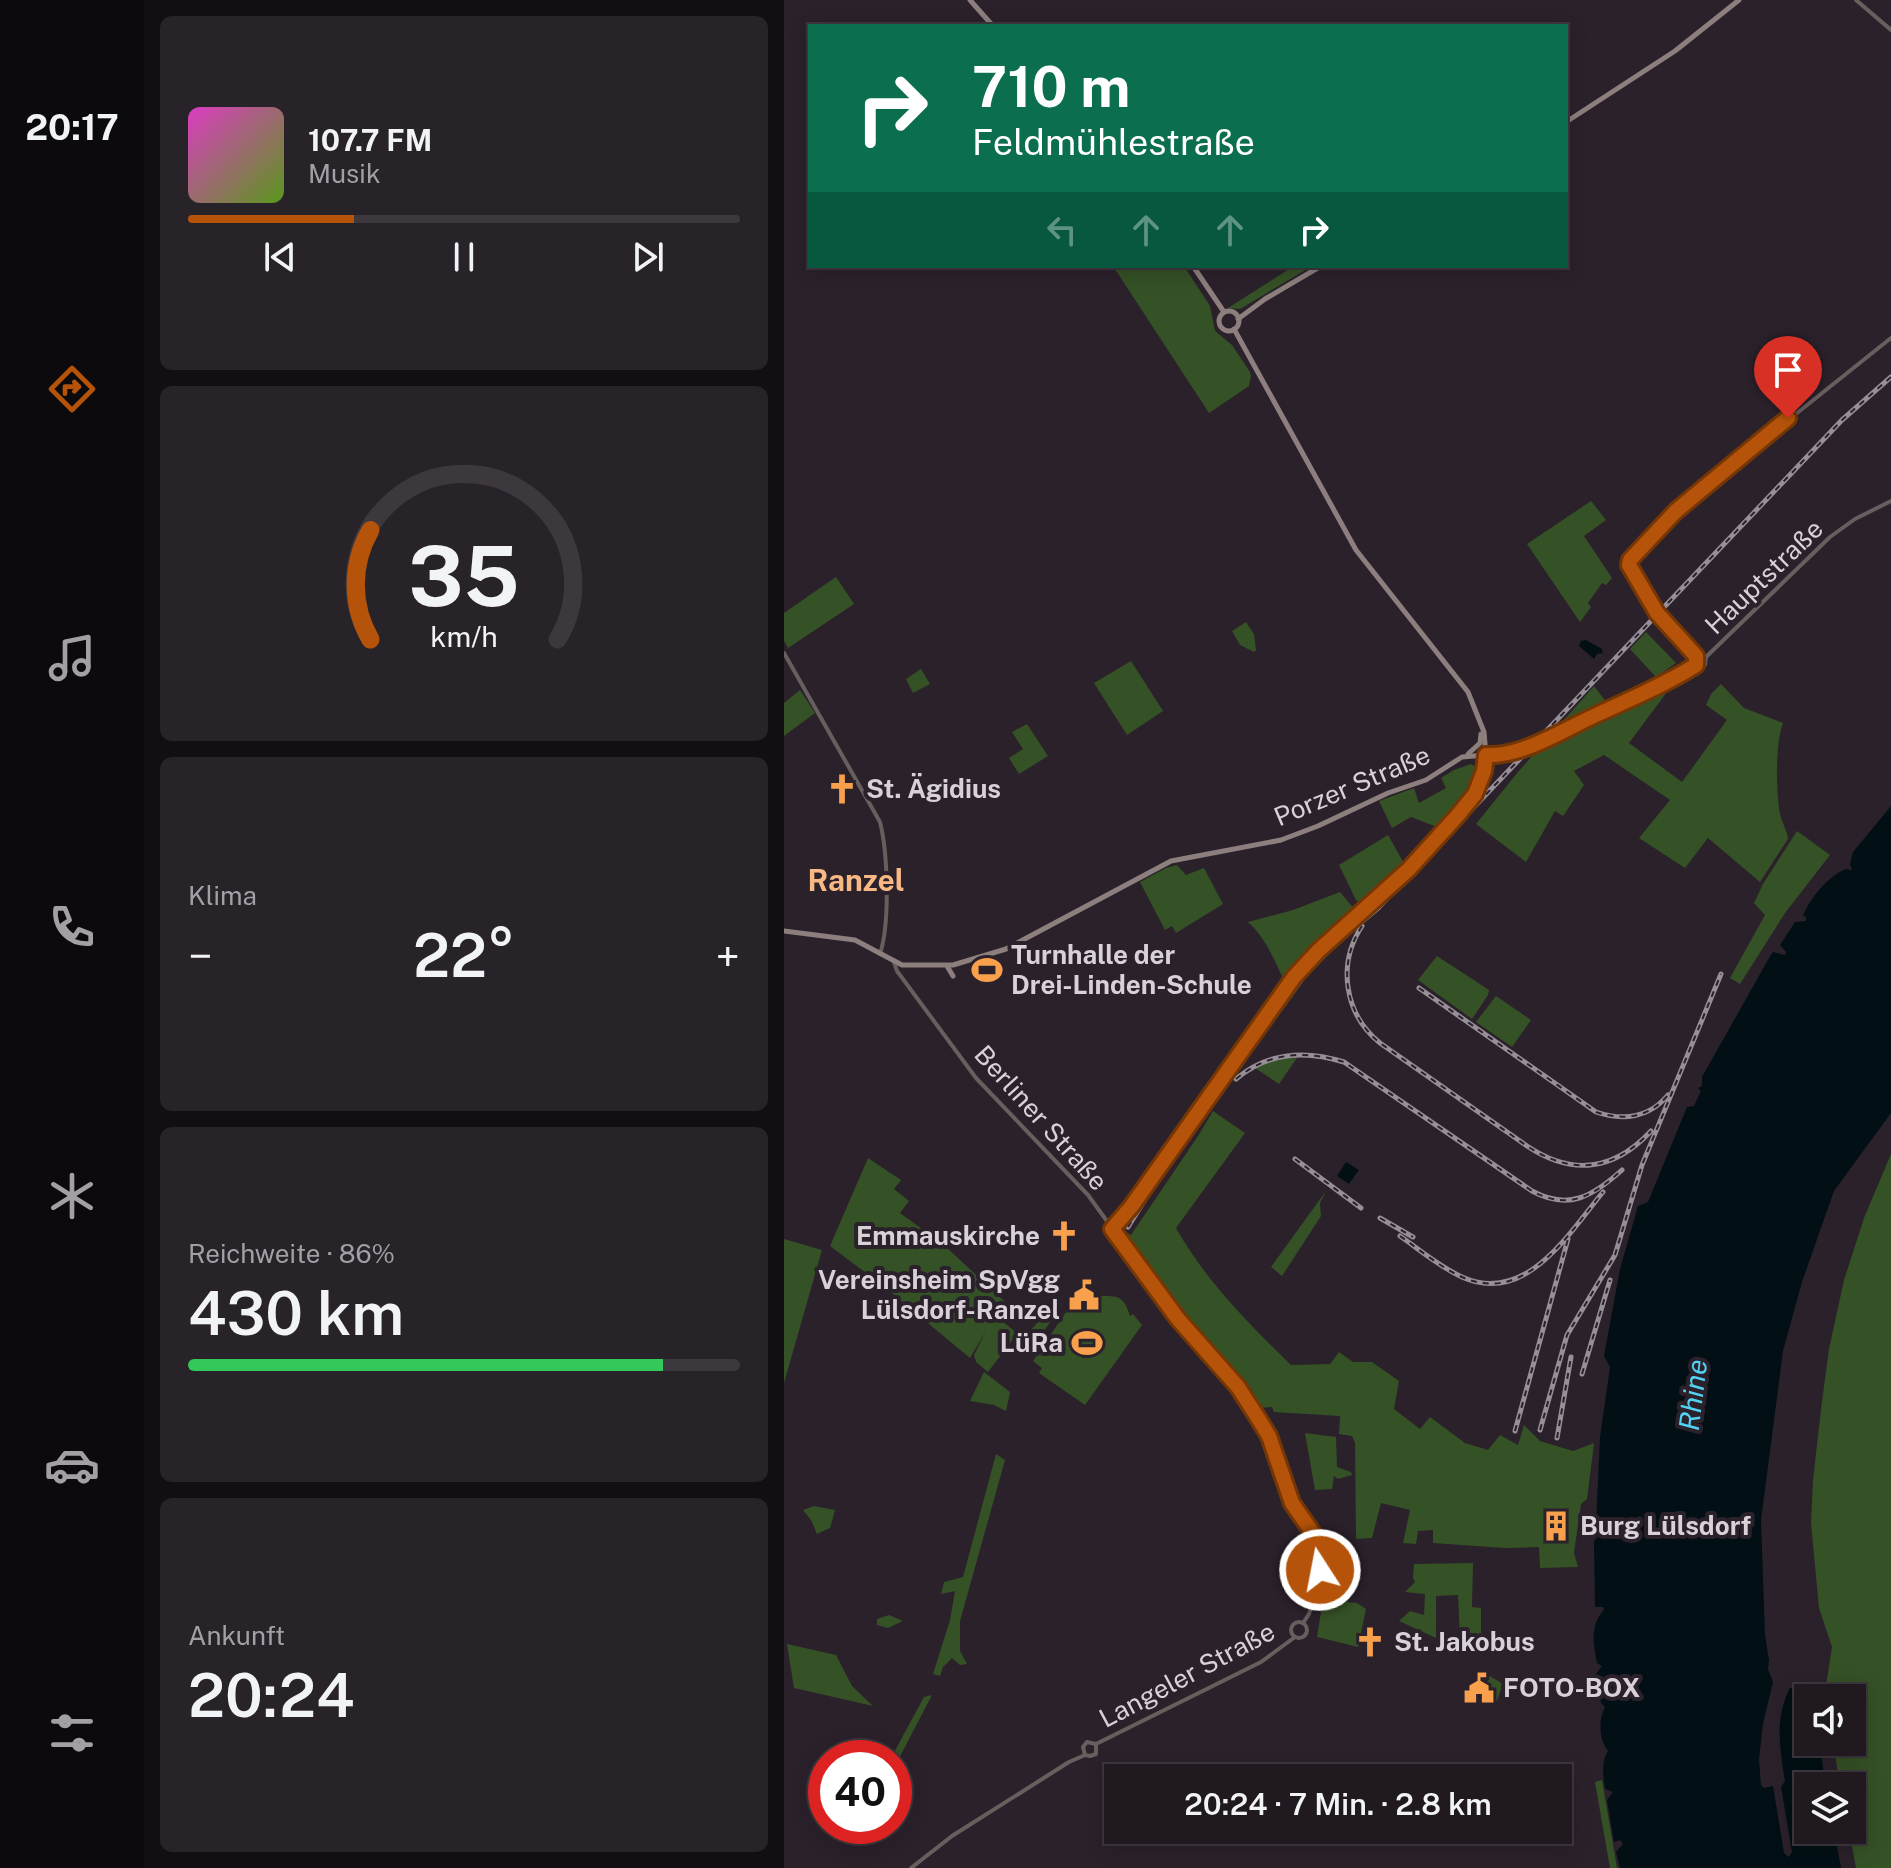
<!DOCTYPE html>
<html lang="de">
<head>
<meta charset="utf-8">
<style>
  body { margin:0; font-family:"Public Sans",sans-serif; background:#282229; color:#f1f3f6; height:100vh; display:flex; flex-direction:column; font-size:30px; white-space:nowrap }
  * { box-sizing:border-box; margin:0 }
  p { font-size:26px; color:#a2a0a5 }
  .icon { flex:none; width:44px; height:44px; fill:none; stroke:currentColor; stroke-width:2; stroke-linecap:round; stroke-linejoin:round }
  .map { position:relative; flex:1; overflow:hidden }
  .drawer { display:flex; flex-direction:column; gap:16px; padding:16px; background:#120e12; width:640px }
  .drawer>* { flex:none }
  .hud { position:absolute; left:24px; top:24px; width:760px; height:244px; border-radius:0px; box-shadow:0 4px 20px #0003,0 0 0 2px #3d383e; background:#0b6e4f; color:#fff; overflow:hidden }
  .buttons { position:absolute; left:1010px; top:1684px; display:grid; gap:16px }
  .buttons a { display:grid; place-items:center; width:72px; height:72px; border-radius:0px; background:#201920; box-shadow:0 4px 20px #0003,0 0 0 2px #3d383e; font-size:40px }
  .speed { position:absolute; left:24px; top:1740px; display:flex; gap:16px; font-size:40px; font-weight:700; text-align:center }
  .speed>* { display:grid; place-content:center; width:104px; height:104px; border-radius:50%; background:#201920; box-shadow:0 4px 20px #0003,0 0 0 2px #3d383e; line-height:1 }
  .speed .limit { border:12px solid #d22; background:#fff; color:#111 }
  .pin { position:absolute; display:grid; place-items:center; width:68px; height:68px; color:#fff; margin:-82px -34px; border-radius:50% 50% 50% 0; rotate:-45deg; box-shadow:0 0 8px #0007 }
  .pin .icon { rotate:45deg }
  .me { position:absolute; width:88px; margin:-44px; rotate:349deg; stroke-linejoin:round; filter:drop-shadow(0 0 6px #0008) }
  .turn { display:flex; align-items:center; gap:28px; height:168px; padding:0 32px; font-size:36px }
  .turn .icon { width:104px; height:104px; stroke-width:2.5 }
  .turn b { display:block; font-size:56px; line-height:68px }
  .lanes { display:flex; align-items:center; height:76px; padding:0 32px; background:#0003; justify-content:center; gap:40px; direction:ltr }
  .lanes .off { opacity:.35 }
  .big { font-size:60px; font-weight:600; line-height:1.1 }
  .drawer .widget { flex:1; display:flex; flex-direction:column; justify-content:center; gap:12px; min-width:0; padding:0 28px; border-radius:12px; background:#282229 }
  .drawer .dial { align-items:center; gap:0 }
  .dial svg { height:208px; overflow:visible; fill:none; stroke:#3d383e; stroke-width:7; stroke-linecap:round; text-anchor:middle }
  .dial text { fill:#f1f3f6; stroke:none }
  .song { display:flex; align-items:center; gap:24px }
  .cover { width:96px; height:96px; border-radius:12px; background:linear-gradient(135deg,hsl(310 70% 55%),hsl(90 70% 35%)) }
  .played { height:8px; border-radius:4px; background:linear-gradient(90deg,#b45309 30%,#3d383e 30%) }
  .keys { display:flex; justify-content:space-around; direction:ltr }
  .heat { display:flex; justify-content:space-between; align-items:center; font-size:44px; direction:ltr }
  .charge { height:12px; border-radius:6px; background:linear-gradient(90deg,#34c759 86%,#3d383e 0) }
  .trip { position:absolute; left:320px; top:1764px; width:468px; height:80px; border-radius:0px; background:#201920; box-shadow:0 4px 20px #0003,0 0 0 2px #3d383e; font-weight:600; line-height:80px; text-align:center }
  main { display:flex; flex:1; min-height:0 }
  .dock { display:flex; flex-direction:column; width:144px; justify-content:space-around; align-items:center; background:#0d0a0d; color:#a2a0a5 }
  .dock .icon { width:56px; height:56px }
  .dock .on { color:#b45309 }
  .dock b { font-size:36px; color:#f1f3f6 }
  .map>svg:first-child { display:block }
  .green { fill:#355126 }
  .water { fill:#021015 }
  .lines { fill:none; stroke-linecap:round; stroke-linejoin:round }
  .tertiary { stroke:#675e5e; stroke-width:4 }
  .secondary { stroke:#8c7f7e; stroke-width:5 }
  .rail-casing { stroke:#978f97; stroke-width:5 }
  .rail { stroke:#2b212b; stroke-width:2; stroke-dasharray:6; stroke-linecap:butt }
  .route-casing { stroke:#753606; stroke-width:20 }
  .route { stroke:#b45309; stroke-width:14 }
  .labels { text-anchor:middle; stroke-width:8; stroke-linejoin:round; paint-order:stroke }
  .street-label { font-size:26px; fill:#d8d1d8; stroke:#2b212b }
  .poi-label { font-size:26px; font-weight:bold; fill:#d8d1d8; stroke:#2b212b; text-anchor:start }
  .water-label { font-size:28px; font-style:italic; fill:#52d3f4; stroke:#2b212b }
  .quarter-label { font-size:30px; font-weight:bold; fill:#f7b884; stroke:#2b212b }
</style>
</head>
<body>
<main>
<nav class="dock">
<b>20:17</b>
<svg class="icon on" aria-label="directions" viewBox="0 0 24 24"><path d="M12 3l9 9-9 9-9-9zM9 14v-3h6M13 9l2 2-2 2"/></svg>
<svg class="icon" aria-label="music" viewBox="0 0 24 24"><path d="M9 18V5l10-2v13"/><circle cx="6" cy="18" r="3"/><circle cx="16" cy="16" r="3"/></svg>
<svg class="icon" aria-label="phone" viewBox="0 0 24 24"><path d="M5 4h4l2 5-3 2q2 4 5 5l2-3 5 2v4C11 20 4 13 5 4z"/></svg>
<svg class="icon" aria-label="climate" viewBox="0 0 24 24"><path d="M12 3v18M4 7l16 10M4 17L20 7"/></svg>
<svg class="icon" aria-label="car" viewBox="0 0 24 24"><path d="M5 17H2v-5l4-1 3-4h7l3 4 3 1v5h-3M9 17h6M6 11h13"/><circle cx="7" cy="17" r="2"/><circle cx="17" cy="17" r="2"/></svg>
<svg class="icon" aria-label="filters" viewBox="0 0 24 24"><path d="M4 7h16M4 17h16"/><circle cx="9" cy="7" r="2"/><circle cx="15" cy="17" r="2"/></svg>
</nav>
<section class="drawer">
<div class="widget">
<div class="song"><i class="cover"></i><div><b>107.7 FM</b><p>Musik</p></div></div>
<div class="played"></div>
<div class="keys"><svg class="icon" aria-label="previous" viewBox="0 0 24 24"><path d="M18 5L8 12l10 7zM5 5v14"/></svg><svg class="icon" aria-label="pause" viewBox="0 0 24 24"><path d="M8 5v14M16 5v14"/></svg><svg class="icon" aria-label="next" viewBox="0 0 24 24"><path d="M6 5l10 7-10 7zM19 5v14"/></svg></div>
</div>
<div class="widget dial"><svg viewBox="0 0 100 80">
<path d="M14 69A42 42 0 1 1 86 69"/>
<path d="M14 69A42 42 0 0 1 14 27" stroke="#b45309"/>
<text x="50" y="56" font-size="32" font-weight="700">35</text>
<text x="50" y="72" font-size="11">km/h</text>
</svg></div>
<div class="widget"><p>Klima</p>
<div class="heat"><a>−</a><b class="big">22°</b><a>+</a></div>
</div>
<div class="widget"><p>Reichweite · 86%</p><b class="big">430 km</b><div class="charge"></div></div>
<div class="widget"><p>Ankunft</p><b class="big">20:24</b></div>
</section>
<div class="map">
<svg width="1107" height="1868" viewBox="0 0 1107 1868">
  <rect width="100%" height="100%" fill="#2b212b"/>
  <g class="green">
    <path d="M329 266H400L426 306 431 331 448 345 466 372 467 376 465 386 425 413Z"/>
    <path d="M510 266H528L456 309 444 308Z"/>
    <path d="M807 501 822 520 800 536 828 578 822 585 818 583 804 603 807 607 796 622 743 544Z"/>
    <path d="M52 577 70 604 4 648 0 641V613Z"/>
    <path d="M462 622 470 634 472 650 470 652 456 645 448 631Z"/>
    <path d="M862 632 892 663 872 677 846 649Z"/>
    <path d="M347 661 379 711 343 735 310 683Z"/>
    <path d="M137 669 146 684 129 693 122 679Z"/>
    <path d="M937 684 960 708 999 723C991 744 992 792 996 814 998 823 1003 830 1004 839L976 882 924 838 901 868 855 838 886 800 820 755 790 771 800 785 779 816 771 811 742 862 692 824 734 772 810 686 830 712 886 688 845 743 898 782 943 720 922 705 927 694Z"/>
    <path d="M16 690 31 713 0 736V703Z"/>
    <path d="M243 724 264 756 235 774 225 758 239 749 228 732Z"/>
    <path d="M687 764 694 768 684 797 658 829 627 817 608 828 595 801 630 788 635 803 662 788 657 778 670 770Z"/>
    <path d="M1013 831 1046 855 1001 913 956 984 946 978 981 915 970 903 979 884Z"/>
    <path d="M604 835 622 867 578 906 572 900 555 865Z"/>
    <path d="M393 865 402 875 420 868 439 904 392 933 388 926 381 930 356 882 382 868Z"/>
    <path d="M556 892 572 911 544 936 507 978 498 976C489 957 480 936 464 922L509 910Z"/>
    <path d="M653 956 705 990 704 995 688 1019 634 980Z"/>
    <path d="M712 996 747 1020 728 1047 692 1022Z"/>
    <path d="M515 1055 495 1084 471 1068 495 1058Z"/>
    <path d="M429 1111 461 1133 392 1228C422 1281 464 1323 507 1365L546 1364 555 1352 569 1362H588L615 1381 610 1409 636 1429 646 1417 681 1443 704 1450 716 1435 734 1445 740 1425 756 1441 789 1451 810 1443 803 1499 797 1504 790 1553 794 1567 756 1568 755 1547 721 1548 649 1543V1530L634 1531 632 1544 619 1543 626 1510 597 1503 588 1538 572 1539 571 1443 568 1436 555 1434 556 1416 490 1412 488 1407 475 1408 463 1390 381 1295 341 1236 342 1232 347 1235 414 1136Z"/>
    <path d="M1107 1154V1868H1072L1065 1830H1068V1786H1056L1049 1742H1068V1698H1040L1048 1647 1035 1608 1027 1523 1029 1480 1037 1409 1045 1349 1060 1280 1080 1218Z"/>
    <path d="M84 1158 117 1180 110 1189 125 1201 116 1213 138 1229 145 1231 221 1302 209 1316H212L239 1338 255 1321 254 1318 273 1301 278 1304 248 1349 230 1338 204 1372 192 1362 190 1355 202 1331 186 1358 98 1285 46 1246Z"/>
    <path d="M542 1191 536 1203 537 1216 498 1276 487 1267Z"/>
    <path d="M0 1239 38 1250 0 1383Z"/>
    <path d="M299 1287C303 1289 306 1293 310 1294 327 1300 338 1288 346 1316L349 1314 358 1325 301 1405 255 1373 258 1368 249 1361Z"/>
    <path d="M200 1372 226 1392 222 1411 210 1405 186 1401Z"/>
    <path d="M521 1433 552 1437 553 1467 567 1472 568 1475 554 1479 550 1476 548 1489 531 1490Z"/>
    <path d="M212 1454 221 1460 176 1621V1651L183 1664 176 1665 168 1658 159 1667 156 1676 149 1674 166 1620 171 1591 157 1594 160 1582 179 1577Z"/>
    <path d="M30 1506 51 1510 46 1528 33 1534 27 1520 19 1510Z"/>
    <path d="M689 1563 688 1607 697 1608V1643L694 1646 674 1642 676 1639 674 1595 652 1596V1638L615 1621 626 1611 640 1615 641 1594 621 1592 631 1582 629 1578 630 1564Z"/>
    <path d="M539 1599 573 1603 582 1609 574 1647 533 1637Z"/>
    <path d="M105 1615 119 1621 104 1628 93 1625V1619Z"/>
    <path d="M3 1644 52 1655 68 1686 89 1706 10 1688Z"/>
    <path d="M706 1676 719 1684 713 1701 697 1692Z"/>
    <path d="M148 1695 110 1768V1758H107L140 1697Z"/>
    <path d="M818 1780 833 1868H826L811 1782Z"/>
  </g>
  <g class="water">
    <path d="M802 640 818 649 819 653 813 654 810 659 795 646 797 641Z"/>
    <path d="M1107 806V1113L1050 1191 1018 1282 999 1351 977 1520 981 1635 985 1660 984 1669 989 1682 979 1724 975 1759 977 1785 980 1788 989 1786 1000 1853 1005 1857 1008 1852 997 1787 1001 1781C996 1748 990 1719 1006 1688L1025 1685 1027 1698H1024V1742H1035L1042 1786H1024V1830L1050 1831 1057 1868H836L832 1852 839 1844 836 1840 830 1842 823 1800 829 1792 821 1789C819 1775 817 1762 824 1751 815 1740 814 1719 821 1707L817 1703 812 1674 818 1666 813 1663C809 1644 806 1624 820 1610L819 1607H811L810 1541 822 1528 819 1522 812 1523 816 1437 826 1367 820 1356 836 1269 854 1206 864 1202 903 1107 910 1106 917 1091 914 1088 918 1086V1077L985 958 989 952 1001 955 1002 952 996 945 1011 922 1022 921V917L1019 916C1026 898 1044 876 1062 869L1068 870 1066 864 1069 852Z"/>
    <path d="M562 1162 575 1170 565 1184 553 1176Z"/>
  </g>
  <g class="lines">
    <g class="tertiary">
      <path d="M1072 0 1107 30"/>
      <path d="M0 653 96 822C104 854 106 923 96 954"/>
      <path d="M912 656 873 613 845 565 848 555 913 493 1107 338"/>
      <path d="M922 657 1046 537 1071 519 1107 501"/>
      <path d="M912 665H921L922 657"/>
      <path d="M110 962 113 971 192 1078 304 1195 394 1319 441 1372 474 1418 485 1436 508 1503 533 1537 536 1548 533 1589 525 1614 519 1623"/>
      <path d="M328 1229 347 1207 510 977 534 951 625 869 674 815 691 794 700 771 702 755C736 758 879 686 912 665"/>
      <circle cx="515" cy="1630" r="8"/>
      <path d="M312 1744V1754L306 1756 301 1755 299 1747 303 1742 312 1744 477 1662 511 1637"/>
      <path d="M127 1868 168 1836 285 1762 301 1755"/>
    </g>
    <g class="secondary">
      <path d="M186 0 209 26"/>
      <path d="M782 122 891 51 955 0"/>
      <path d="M409 266 440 312"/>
      <circle cx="445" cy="321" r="10"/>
      <path d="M454 319 481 299 537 266"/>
      <path d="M684 754 696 743 697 734"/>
      <path d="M0 931 71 940 118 965H169L222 949 387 861 497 840 534 826 604 793 642 780 678 757 702 755 700 732 684 692 572 550 450 329"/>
      <path d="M163 966 169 976"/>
    </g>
    <g class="rail-casing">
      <g id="rail">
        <path d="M578 926C553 964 560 1014 596 1043L743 1146C788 1176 830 1171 867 1131"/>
        <path d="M635 988 812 1112C839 1121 865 1118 884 1095"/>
        <path d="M452 1079C484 1052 522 1050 560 1062L748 1191C785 1211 809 1196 838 1170"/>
        <path d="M511 1159 577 1208"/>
        <path d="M596 1218 629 1237"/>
        <path d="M344 1227 378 1172 520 976 551 944 594 908 1058 420 1107 377"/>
        <path d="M616 1236C636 1250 656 1267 678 1277 742 1306 785 1233 819 1192"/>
        <path d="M798 1374 826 1280"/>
        <path d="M756 1430 783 1335 831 1255 858 1165 937 974"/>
        <path d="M731 1431 784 1239"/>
        <path d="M773 1438 787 1357"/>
      </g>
    </g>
    <use href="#rail" class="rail"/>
  </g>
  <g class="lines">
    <g class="route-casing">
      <path id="route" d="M536 1570 535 1542 508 1503 485 1436 474 1418 454 1387 394 1319 328 1229 347 1207 510 977 534 951 625 869 674 815 691 794 700 771 702 755C738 757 779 730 812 715 846 699 881 685 912 665V656L873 613 845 565 846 560 892 511 1004 418"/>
    </g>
    <use href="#route" class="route"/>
  </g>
  <defs>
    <g id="church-bare" transform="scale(2.4)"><path d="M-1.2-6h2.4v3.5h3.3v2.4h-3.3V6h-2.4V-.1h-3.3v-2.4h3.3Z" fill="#f9a04d" stroke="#2b212b" stroke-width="2.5" paint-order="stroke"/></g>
    <g id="stadium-bare" transform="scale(2.4)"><path d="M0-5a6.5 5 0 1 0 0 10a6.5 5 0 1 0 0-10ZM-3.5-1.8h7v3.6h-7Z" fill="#f9a04d" stroke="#2b212b" stroke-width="2.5" paint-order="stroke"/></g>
    <g id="civic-bare" transform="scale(2.4)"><path d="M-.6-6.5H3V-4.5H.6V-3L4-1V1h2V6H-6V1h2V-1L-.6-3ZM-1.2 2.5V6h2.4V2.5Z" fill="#f9a04d" stroke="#2b212b" stroke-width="2.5" paint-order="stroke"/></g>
    <g id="building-bare" transform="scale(2.4)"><path d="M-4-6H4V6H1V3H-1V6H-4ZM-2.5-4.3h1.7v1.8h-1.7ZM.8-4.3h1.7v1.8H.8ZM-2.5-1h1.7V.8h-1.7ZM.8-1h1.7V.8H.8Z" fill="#f9a04d" stroke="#2b212b" stroke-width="2.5" paint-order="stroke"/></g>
  </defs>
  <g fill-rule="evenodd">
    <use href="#church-bare" x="58" y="789"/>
    <use href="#stadium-bare" x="203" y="970"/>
    <use href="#church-bare" x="280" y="1236"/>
    <use href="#civic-bare" x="300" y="1295"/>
    <use href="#stadium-bare" x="303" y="1343"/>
    <use href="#building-bare" x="772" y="1526"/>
    <use href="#church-bare" x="586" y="1642"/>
    <use href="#civic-bare" x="695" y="1688"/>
  </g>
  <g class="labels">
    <g class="street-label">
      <text transform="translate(980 577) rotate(-44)" y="9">Hauptstraße</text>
      <text transform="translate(568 786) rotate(-23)" y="9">Porzer Straße</text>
      <text transform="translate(257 1118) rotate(48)" y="9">Berliner Straße</text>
      <text transform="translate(403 1675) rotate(-28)" y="9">Langeler Straße</text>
    </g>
    <g class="poi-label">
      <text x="82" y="798">St. Ägidius</text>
      <text x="227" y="964">Turnhalle der<tspan x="227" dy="30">Drei-Linden-Schule</tspan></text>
      <text x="256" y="1245" text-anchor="end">Emmauskirche</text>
      <text x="276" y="1289" text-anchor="end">Vereinsheim SpVgg<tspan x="276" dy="30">Lülsdorf-Ranzel</tspan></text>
      <text x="279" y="1352" text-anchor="end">LüRa</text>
      <text x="796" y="1535">Burg Lülsdorf</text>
      <text x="610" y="1651">St. Jakobus</text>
      <text x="719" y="1697">FOTO-BOX</text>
    </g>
    <g class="water-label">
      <text transform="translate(909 1395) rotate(-83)" y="10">Rhine</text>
    </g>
    <g class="quarter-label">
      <text x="72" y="891">Ranzel</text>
    </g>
  </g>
</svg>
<div class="buttons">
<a><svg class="icon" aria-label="sound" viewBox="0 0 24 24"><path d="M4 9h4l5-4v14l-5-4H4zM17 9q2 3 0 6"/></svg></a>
<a><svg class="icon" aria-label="layers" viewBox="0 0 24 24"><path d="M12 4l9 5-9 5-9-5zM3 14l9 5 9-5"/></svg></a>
</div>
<div class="speed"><div class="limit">40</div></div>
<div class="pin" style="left:1004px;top:418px;background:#d93025"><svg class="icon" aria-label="arrive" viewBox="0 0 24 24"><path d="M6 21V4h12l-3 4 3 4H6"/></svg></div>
<svg class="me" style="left:536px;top:1570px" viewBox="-20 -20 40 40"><circle r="17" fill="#b45309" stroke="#fff" stroke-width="3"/><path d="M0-11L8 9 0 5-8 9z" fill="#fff"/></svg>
<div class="trip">20:24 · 7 Min. · 2.8 km</div>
<div class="hud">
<div class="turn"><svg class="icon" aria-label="right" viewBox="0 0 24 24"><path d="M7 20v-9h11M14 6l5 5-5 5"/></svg><div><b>710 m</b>Feldmühlestraße</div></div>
<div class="lanes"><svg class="icon off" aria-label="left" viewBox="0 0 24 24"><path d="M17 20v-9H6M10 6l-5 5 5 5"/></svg><svg class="icon off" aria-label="ahead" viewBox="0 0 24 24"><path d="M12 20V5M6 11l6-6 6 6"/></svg><svg class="icon off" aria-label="ahead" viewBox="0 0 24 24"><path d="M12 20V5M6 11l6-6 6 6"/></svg><svg class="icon" aria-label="right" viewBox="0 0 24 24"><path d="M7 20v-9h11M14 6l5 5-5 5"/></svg></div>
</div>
</div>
</main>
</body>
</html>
